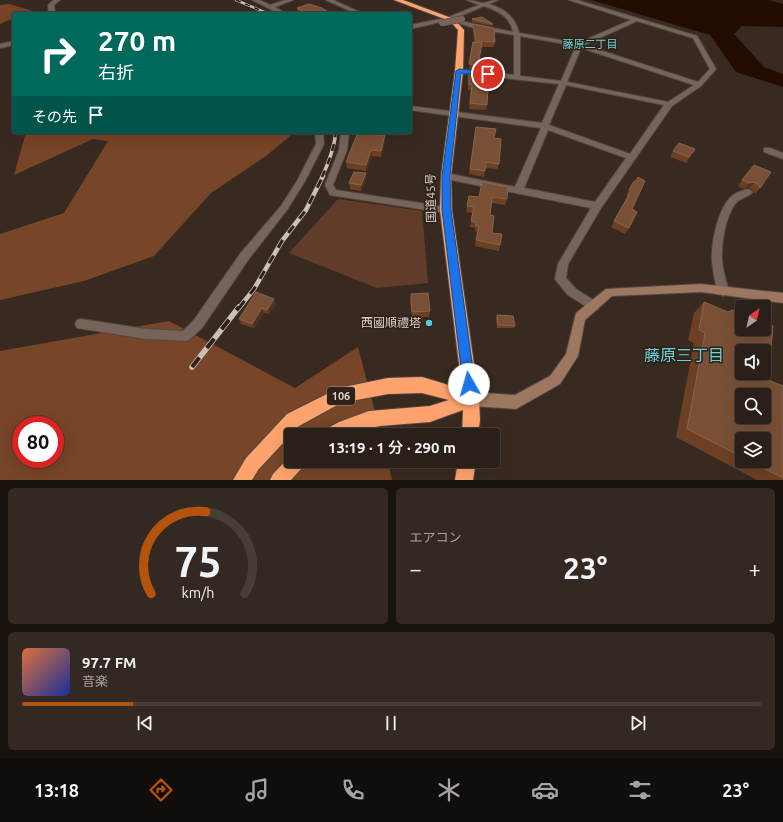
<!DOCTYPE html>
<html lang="ja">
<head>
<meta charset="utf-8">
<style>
  body { margin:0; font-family:Ubuntu,"Noto Sans JP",sans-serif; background:#332822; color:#f1f3f6; height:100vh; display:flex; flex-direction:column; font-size:15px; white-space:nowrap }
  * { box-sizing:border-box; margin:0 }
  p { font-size:13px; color:#a6a3a2 }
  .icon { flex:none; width:22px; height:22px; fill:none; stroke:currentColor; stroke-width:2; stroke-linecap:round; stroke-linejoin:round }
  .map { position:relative; height:480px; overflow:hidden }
  .panel { display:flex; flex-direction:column; gap:8px; padding:8px; background:#18120e; flex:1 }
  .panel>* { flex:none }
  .hud { position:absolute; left:12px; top:12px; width:400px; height:122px; border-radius:4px; box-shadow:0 4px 16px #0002,0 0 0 1px #473e38; background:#00695c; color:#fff; overflow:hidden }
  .needle { width:26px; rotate:34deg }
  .buttons { position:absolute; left:735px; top:300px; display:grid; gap:8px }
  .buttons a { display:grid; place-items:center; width:36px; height:36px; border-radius:4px; background:#2b2019; box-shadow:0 4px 16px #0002,0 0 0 1px #473e38; font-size:20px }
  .speed { position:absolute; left:12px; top:416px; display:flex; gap:8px; font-size:20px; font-weight:700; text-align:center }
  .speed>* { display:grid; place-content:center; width:52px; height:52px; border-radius:50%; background:#2b2019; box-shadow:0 4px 16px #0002,0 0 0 1px #473e38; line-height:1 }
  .speed .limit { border:6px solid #d22; background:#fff; color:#111 }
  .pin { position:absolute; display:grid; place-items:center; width:34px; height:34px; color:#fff; margin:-17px; border:2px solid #fff; border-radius:50%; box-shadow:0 1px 4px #0007 }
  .me { position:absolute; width:44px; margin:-22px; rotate:353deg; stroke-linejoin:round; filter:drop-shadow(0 0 3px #0008) }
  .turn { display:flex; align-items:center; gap:14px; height:84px; padding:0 20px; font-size:18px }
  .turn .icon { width:52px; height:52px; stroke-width:2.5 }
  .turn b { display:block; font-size:28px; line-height:34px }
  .then { display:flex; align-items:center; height:38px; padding:0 20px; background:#0003; gap:8px; font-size:15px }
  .big { font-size:30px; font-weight:600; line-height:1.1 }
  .panel .tile { flex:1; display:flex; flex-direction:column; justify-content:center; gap:6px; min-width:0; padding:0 14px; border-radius:6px; background:#332822 }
  .panel .dial { align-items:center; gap:0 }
  .dial svg { height:104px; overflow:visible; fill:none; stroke:#473e38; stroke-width:7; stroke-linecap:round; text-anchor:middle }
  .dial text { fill:#f1f3f6; stroke:none }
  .song { display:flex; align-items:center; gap:12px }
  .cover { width:48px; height:48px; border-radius:6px; background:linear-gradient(135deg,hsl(20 70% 55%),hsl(230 70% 35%)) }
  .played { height:4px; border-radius:2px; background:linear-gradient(90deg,#b45309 15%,#473e38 15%) }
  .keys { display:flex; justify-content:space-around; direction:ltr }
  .heat { display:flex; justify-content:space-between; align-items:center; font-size:22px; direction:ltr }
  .panel .tiles { flex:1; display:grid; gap:8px; grid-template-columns:1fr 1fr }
  .tile:last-child { grid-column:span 2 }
  .trip { position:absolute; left:284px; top:428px; width:216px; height:40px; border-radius:4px; background:#2b2019; box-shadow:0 4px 16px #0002,0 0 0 1px #473e38; font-weight:600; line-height:40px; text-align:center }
  .tab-bar { display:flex; height:64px; justify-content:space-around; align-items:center; background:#110d0a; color:#a6a3a2 }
  .tab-bar .icon { width:28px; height:28px }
  .tab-bar .selected { color:#b45309 }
  .tab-bar b { font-size:18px; color:#f1f3f6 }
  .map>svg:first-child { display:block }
  .green { fill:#613d29 }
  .forest { fill:#774527; fill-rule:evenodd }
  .water { fill:#240b00 }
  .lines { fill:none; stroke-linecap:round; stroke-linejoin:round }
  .street-casing { stroke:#544740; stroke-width:2 }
  .secondary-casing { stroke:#544740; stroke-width:2 }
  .highway-casing { stroke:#544740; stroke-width:2 }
  .street { fill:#76645a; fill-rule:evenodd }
  .secondary { fill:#9e7760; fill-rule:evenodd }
  .highway { fill:#fda36e; fill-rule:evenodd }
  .rail-far3-casing { stroke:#cac0ba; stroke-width:2.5 }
  .rail-far2-casing { stroke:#cac0ba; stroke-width:3.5 }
  .rail-far1-casing { stroke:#cac0ba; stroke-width:4.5 }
  .rail-casing { stroke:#cac0ba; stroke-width:5.5 }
  .rail-far3 { stroke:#2f2018; stroke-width:1.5; stroke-dasharray:5; stroke-linecap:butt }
  .rail-far2 { stroke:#2f2018; stroke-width:2.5; stroke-dasharray:7; stroke-linecap:butt }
  .rail-far1 { stroke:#2f2018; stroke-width:3; stroke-dasharray:9; stroke-linecap:butt }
  .rail { stroke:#2f2018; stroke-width:4; stroke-dasharray:12; stroke-linecap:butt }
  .street-bridge-casing { stroke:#544740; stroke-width:7; stroke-linecap:butt }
  .street-bridge { stroke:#76645a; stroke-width:6 }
  .wall { fill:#6d4024; fill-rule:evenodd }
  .shaded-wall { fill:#53311b }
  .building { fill:#795036; stroke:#88644d; fill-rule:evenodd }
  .route { fill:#1a73e8; stroke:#114b97 }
  .poi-dot { fill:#51ccd3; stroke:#2f2018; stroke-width:1.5 }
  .labels { text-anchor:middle; stroke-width:3; stroke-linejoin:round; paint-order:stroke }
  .far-neighbourhood-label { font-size:11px; fill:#67d4da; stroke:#2f2018 }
  .shield { fill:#2f2018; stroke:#a79c96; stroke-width:1 }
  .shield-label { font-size:11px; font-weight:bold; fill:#dbd1cc }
  .street-label { font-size:12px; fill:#dbd1cc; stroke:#2f2018 }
  .poi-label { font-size:12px; fill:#dbd1cc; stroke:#2f2018; text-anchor:end }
  .near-neighbourhood-label { font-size:16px; fill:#67d4da; stroke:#2f2018 }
</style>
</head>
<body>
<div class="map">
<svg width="783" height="480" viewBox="0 0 783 480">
  <rect width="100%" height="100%" fill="#392a21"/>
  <path class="green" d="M338 199 422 211 428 283 377 288 289 253Z"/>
  <g class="forest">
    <path d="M9 4 33 11 24 14H14V18L0 24V5Z"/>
    <path d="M26 132H295L266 156 211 193 154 256 84 281 0 300V234L64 213 108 141 93 139 14 175Z"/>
    <path d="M169 321 295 388 358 347 381 435H291V461H388L392 480H0V351ZM21 425H55V459H21Z"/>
  </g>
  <path class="water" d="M591 0H769L783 4V27L742 26 734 34 764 67 783 74V87L736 72 710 35Z"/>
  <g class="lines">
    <g class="street-casing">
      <g id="street">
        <path d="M54 0H60L54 5 55 14H49L48 5Z"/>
        <path d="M252 0H259L270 5 285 0H293L275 7 287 14H280Z"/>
        <path d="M326 0H333L364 14H357Z"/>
        <path d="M467 0C473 0 479 3 484 3 489 2 492 0 498 0L489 4C504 9 515 16 519 33L578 43 631 20 569 0H577L697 36 716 69 701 86 672 106 601 208 568 264 566 278 576 289 598 303 600 306 598 309 594 311 590 309 568 295 555 279 558 264 591 208 446 179 442 176 446 173 515 187 541 128 410 110V106L542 123 559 84 459 73 456 71 459 69 514 75V35L477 29 449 20 410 29V25L446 18 479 5ZM484 6C498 11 510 16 513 32L478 25 453 19ZM637 21 693 38 710 69 698 82 584 45ZM520 36 576 46 561 81 520 76ZM581 48 694 85 668 102 567 82ZM566 85 664 105 630 154 549 125ZM548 130 626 158 595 202 524 188Z"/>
        <path d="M14 41V45L0 48V44Z"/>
        <path d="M315 132H323L324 144 305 181 287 210 248 260 202 328 189 340 185 341 146 339 77 328 75 324 77 320 81 319 146 329 183 331 194 320 240 254 281 206 297 181 316 144Z"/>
        <path d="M341 132H349L347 150 333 185 336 190 446 207 449 208 451 210 449 212 446 213 330 195 325 185 339 150Z"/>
        <path d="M764 148H770L783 153V159L764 152Z"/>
        <path d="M748 189 753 192C748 197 740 198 735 204 725 218 721 244 722 261 723 271 726 281 729 291L727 294 723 296 719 294 717 291C715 281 713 271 712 261 711 243 718 209 731 197 736 192 742 191 748 189Z"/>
      </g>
    </g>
    <g class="secondary-casing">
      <path id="secondary" d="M701 284 783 293V303L701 292 612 296 585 320 578 356 560 384 516 409 471 406 466 404 464 399 466 394 471 392 515 395 550 376 566 354 576 313 606 289Z"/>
    </g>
    <g class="highway-casing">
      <g id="highway">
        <path d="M394 0H403L454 19 464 30 463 71 451 176 452 210 479 399 480 420 478 435H462L463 410 430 422 380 426 358 431 348 435H324L326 429 339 422 369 411 430 406 449 400 422 393 388 394 341 403 299 426 258 470 252 480H233L246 458 287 414 339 388 388 378 422 377 462 389 440 210 441 176 455 71 458 30 450 21Z"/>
        <path d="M291 455V461H306L303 467 291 480H270L273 474Z"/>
        <path d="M458 461H476L473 480H455Z"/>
      </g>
    </g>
    <use href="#street" class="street"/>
    <use href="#secondary" class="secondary"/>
    <use href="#highway" class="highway"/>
    <g class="rail-far3-casing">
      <path id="rail-far3" d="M236 0 269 14"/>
    </g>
    <g class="rail-far2-casing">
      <path id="rail-far2" d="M322 177C329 162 334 148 336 132"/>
    </g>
    <g class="rail-far1-casing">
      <path id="rail-far1" d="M239 308 254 289 282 241 306 210 323 176"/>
    </g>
    <g class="rail-casing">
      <path id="rail" d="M192 367 239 307"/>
    </g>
    <use href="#rail-far3" class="rail-far3"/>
    <use href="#rail-far2" class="rail-far2"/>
    <use href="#rail-far1" class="rail-far1"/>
    <use href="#rail" class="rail"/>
    <g class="street-bridge-casing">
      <path id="street-bridge" d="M442 23 462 19"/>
    </g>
    <use href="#street-bridge" class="street-bridge"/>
  </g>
  <g class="wall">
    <path d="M297 8 332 14H300L298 13Z"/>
    <path d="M472 19 493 24 492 26 472 22Z"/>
    <path d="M473 24 495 42 494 47H481L479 60 494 66 493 71 469 69 473 42H474L473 29Z"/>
    <path d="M469 70 494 82 493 87H490L489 92H488L486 110 469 109 471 90H468V75Z"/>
    <path d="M476 127 494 138 499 164 497 169 485 168 484 177 469 174Z"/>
    <path d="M358 132H380L379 135H385V141L381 157 372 156 366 171 347 168 346 162Z"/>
    <path d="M695 149 686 163 670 157 673 151Z"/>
    <path d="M754 165 760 188 755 194 754 191 749 188 744 189 738 186Z"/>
    <path d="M366 173V179L361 191 350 189 349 183Z"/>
    <path d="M634 181 632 209 629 228 625 234 611 227 628 197 626 196Z"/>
    <path d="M482 182 507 199 505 205 492 203 490 215 492 233 500 245 499 251 475 246 477 232 475 231V228L470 227 473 213 466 212 467 206 479 197Z"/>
    <path d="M411 294 430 311 429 317H412L410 300Z"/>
    <path d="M274 299 276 304 269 314 264 313 254 328 241 324 239 319Z"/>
    <path d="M704 302 768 380 783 386V480H757L676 437 694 343 688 340 694 313ZM742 439 764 461H742Z"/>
    <path d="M497 315 515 326 514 328H497L496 318Z"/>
  </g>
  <g class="shaded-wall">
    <path d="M385 135V141L381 157V151Z"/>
    <path d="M371 150 372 156 366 171V165Z"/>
    <path d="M366 173V179L361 191V185Z"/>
    <path d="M754 182 749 188 744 189 749 183Z"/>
    <path d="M274 299 276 304 269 314 267 310Z"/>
    <path d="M262 308 264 313 254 328 252 324Z"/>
  </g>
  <g class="building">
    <path d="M309 4 322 8 332 14H307L297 8Z"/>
    <path d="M482 17 493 24 472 19Z"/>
    <path d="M473 24 494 28 495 42 476 41Z"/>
    <path d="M473 42 482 43 479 60 494 61V66L469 64Z"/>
    <path d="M469 70 494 73V82L491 81 490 86H488L487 105 470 103 472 85 469 84Z"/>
    <path d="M476 127 496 129 494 138 501 139 499 164 486 162 485 171 470 169Z"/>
    <path d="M358 132H378L377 135H385L381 151 371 150 366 165 346 162Z"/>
    <path d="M679 143 695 149 689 157 673 151Z"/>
    <path d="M754 165 771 172 760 188 759 185 754 182 749 183 742 180Z"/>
    <path d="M354 172 366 173 361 185 349 183Z"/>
    <path d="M638 177 645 181 632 209 637 212 629 228 614 221 631 191 629 190 634 181H636Z"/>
    <path d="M482 182 508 187 507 199 492 197 490 215 494 216 492 233 502 234 500 245 476 240 479 226H476V222L471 221 474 207 467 206 469 196 479 197Z"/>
    <path d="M256 292 274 299 267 310 262 308 252 324 239 319Z"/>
    <path d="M428 293 430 311 412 312 411 294Z"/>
    <path d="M704 302 728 312 733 310 742 313V329H764V322L773 326 768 380 783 386V478L749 461H764V439H742V457L687 429 705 333 699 330ZM742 351H764V373H742ZM742 395H764V417H742Z"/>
    <path d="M497 315 513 316 515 326 498 325Z"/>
  </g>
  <path class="route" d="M459 69 488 72 491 74 488 76 461 73 450 176 451 210 475 384 473 388 469 389 465 388 463 384 442 210V176L456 71Z"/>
  <circle class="poi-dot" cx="429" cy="323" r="4"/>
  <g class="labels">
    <g class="far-neighbourhood-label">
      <text x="590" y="48">藤原二丁目</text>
    </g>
    <rect class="shield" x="327" y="387" width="28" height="18" rx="3"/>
    <g class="shield-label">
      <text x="341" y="400">106</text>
    </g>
    <g class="street-label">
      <text transform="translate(431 198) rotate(-91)" y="4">国道45号</text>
    </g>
    <g class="poi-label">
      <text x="421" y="327">西國順禮塔</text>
    </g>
    <g class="near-neighbourhood-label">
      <text x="684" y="361">藤原三丁目</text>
    </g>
  </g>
</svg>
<div class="buttons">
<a><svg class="needle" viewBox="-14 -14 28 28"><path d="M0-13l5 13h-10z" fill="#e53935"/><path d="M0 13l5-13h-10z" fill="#a6a3a2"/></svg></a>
<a><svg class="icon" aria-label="sound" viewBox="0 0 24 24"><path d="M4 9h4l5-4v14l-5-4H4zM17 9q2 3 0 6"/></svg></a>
<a><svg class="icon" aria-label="search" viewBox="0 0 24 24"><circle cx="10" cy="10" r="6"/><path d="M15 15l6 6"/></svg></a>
<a><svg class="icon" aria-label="layers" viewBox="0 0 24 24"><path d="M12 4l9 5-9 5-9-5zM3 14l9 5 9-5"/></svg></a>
</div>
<div class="speed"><div class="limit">80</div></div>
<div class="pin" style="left:488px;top:74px;background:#d93025"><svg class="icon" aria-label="arrive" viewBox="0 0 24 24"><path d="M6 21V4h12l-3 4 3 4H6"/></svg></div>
<svg class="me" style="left:469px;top:384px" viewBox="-20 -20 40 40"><circle r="19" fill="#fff"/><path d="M0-13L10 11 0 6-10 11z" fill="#1a73e8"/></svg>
<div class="trip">13:19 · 1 分 · 290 m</div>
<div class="hud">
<div class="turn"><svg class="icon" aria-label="right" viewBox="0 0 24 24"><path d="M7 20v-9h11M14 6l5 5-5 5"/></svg><div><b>270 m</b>右折</div></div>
<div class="then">その先<svg class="icon" aria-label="arrive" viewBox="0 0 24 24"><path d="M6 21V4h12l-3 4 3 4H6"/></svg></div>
</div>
</div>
<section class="panel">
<div class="tiles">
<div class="tile dial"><svg viewBox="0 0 100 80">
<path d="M14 69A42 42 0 1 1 86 69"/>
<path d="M14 69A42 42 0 0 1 56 6" stroke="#b45309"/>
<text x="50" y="56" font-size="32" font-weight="700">75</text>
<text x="50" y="72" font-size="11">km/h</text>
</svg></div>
<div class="tile"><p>エアコン</p>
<div class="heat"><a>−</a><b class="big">23°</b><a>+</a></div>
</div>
<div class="tile">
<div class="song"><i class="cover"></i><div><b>97.7 FM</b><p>音楽</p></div></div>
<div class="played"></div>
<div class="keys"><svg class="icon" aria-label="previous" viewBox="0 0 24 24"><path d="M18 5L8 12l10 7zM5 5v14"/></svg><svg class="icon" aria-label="pause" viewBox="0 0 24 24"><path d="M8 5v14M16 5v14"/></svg><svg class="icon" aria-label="next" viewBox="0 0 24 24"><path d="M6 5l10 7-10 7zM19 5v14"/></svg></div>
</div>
</div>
</section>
<nav class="tab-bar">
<b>13:18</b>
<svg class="icon selected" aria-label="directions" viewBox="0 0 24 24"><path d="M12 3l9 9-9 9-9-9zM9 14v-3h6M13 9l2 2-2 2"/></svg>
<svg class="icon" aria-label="music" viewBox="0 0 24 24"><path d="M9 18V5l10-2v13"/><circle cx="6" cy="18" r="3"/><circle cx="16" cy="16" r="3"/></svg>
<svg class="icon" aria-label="phone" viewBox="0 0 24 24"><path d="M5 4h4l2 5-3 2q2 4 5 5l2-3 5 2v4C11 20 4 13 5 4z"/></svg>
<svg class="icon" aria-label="climate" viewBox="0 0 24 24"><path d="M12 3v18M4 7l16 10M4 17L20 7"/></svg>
<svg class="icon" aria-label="car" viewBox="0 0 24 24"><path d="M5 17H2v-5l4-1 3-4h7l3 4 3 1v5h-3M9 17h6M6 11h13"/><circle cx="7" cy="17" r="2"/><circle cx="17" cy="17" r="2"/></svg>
<svg class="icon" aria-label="filters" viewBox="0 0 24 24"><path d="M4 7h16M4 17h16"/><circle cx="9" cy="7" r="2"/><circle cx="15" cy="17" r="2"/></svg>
<b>23°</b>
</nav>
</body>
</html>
